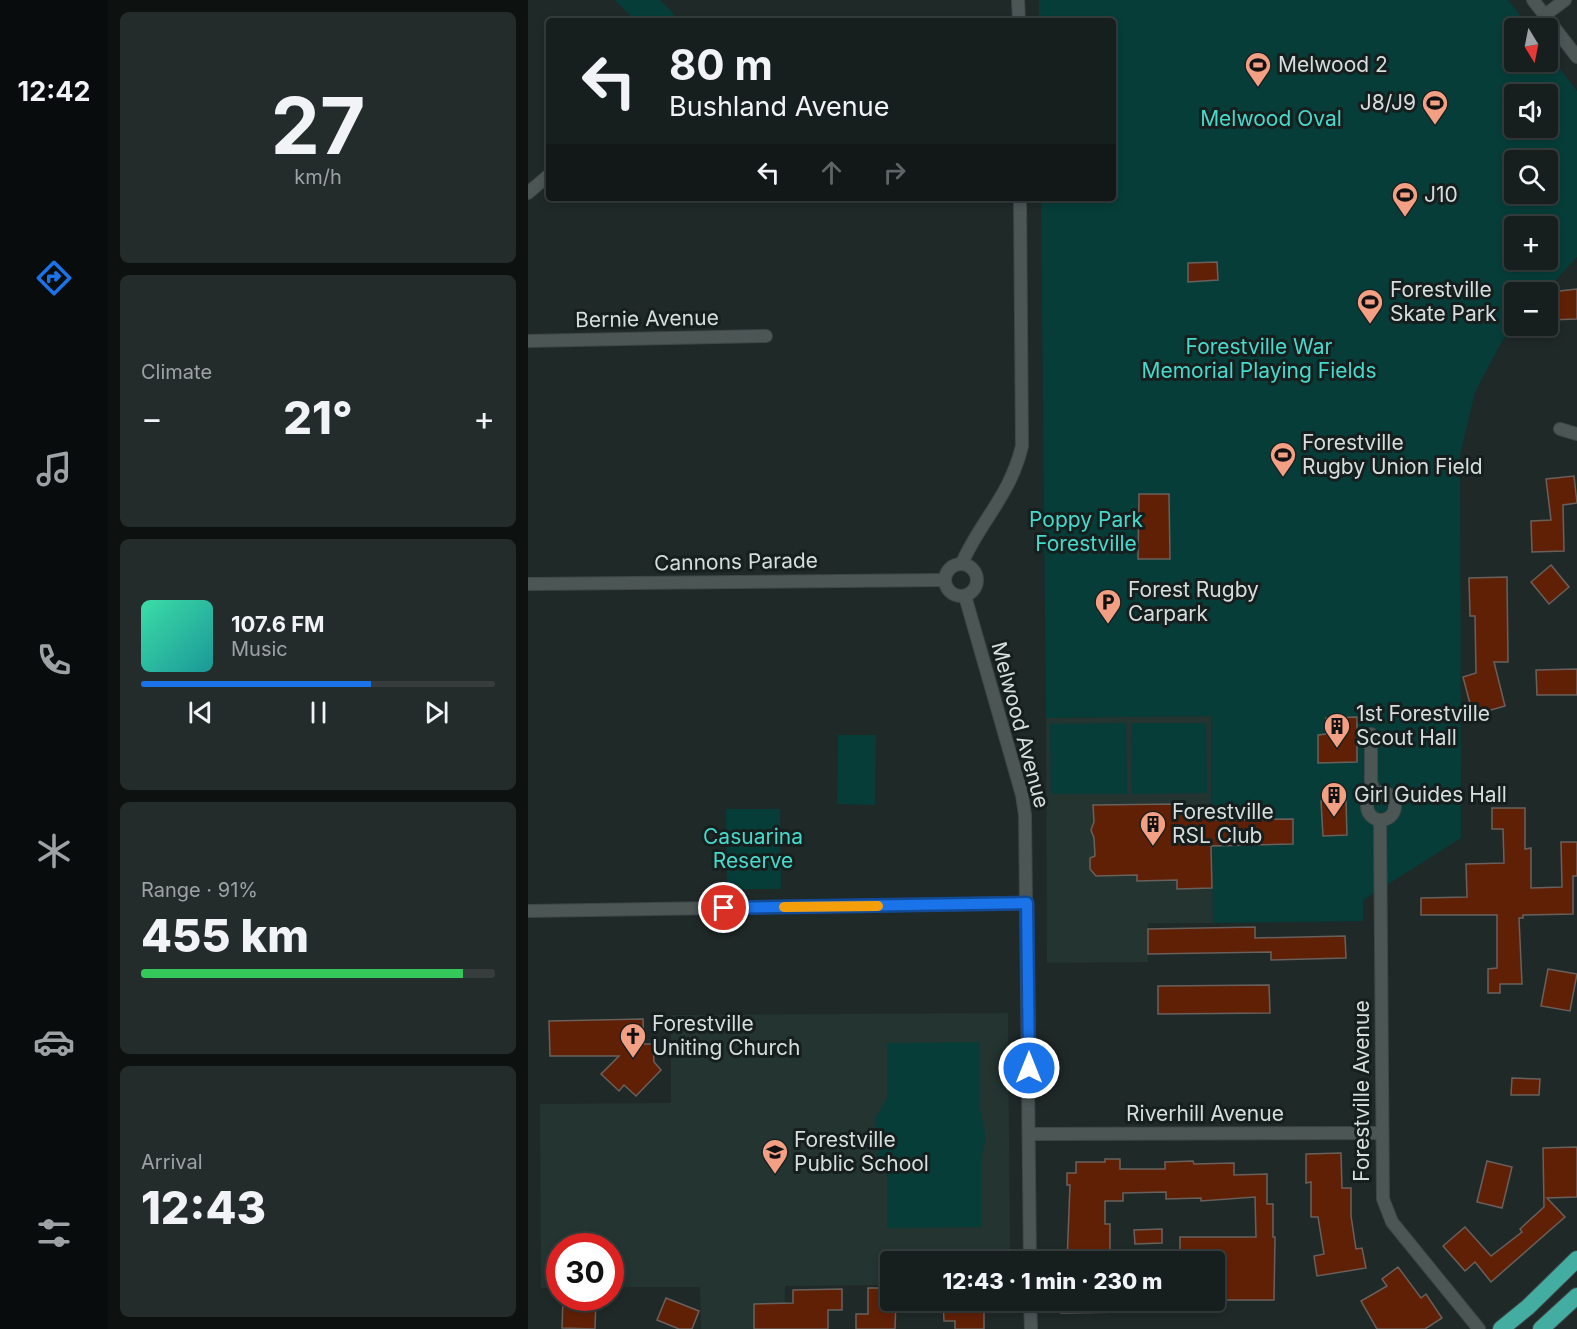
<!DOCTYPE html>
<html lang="en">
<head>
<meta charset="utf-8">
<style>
  body { margin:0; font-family:Inter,sans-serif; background:#242c2b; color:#f1f3f6; height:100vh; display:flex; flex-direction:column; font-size:22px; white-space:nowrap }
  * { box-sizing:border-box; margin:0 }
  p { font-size:20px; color:#9ea2a4 }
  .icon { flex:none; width:33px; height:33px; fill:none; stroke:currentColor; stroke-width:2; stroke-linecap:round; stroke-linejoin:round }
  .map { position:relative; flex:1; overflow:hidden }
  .panel { display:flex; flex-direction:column; gap:12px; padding:12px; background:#0d1110; width:420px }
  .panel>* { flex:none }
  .guide { position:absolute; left:18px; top:18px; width:570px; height:183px; border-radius:6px; box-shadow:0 3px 9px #0003,0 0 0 2px #363d3c; background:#171f1e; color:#f1f3f6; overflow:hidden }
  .needle { width:39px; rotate:170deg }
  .buttons { position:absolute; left:976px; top:18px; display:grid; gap:12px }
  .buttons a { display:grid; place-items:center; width:54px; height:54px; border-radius:6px; background:#171f1e; box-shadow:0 3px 9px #0003,0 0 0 2px #363d3c; font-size:30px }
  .speed { position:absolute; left:18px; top:1233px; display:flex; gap:12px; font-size:30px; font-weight:700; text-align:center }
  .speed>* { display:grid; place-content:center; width:78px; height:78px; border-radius:50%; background:#171f1e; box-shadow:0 3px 9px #0003,0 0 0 2px #363d3c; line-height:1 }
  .speed .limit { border:9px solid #d22; background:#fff; color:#111 }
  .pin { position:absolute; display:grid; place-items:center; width:51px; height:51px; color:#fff; margin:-26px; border:3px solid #fff; border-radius:50%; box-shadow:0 2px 6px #0007 }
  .me { position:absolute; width:66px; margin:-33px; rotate:0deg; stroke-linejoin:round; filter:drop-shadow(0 0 4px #0008) }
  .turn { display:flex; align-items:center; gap:21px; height:126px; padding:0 24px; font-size:27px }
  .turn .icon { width:78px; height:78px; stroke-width:2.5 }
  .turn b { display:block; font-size:42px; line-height:51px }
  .lanes { display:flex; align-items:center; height:57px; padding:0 24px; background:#0003; justify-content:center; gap:30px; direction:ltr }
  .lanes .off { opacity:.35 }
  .big { font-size:45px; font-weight:800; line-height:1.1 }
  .panel .card { flex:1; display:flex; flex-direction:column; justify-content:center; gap:9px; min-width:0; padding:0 21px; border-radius:9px; background:#242c2b }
  .panel .dial { align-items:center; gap:0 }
  .dial b { font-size:78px; line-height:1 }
  .song { display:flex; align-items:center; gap:18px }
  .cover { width:72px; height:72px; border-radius:9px; background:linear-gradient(135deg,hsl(160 70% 55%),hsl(180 70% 35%)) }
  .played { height:6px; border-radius:3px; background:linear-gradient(90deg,#1a73e8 65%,#363d3c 65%) }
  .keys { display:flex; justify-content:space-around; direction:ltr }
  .heat { display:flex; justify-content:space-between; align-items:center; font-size:33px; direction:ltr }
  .charge { height:9px; border-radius:4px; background:linear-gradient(90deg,#34c759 91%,#363d3c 0) }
  .trip { position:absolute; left:352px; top:1251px; width:345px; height:60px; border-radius:6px; background:#171f1e; box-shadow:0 3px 9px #0003,0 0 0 2px #363d3c; font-weight:800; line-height:60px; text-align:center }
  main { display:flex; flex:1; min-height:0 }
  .menu { display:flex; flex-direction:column; width:108px; justify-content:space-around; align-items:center; background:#090c0c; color:#9ea2a4 }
  .menu .icon { width:42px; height:42px }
  .menu .on { color:#1a73e8 }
  .menu b { font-size:27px; color:#f1f3f6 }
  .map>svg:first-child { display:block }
  .built { fill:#233431 }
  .green { fill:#063d39; fill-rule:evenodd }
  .building { fill:#602006; stroke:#69605c; stroke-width:1.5 }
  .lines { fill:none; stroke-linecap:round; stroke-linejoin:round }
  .minor-casing { stroke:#3e4746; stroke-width:14 }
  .trunk-casing { stroke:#3e4746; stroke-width:18 }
  .minor { stroke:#4c5655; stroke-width:12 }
  .trunk { stroke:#43ada2; stroke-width:16 }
  .route-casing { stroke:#114b97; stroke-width:15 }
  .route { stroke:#1a73e8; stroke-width:10 }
  .slow { stroke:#f59e0b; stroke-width:10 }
  .labels { text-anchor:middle; stroke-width:6; stroke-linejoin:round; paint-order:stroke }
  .poi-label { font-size:21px; fill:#d6dddc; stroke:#161f1e; text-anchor:start }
  .park-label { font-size:21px; fill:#46dacc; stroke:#161f1e }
  .street-label { font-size:21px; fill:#d6dddc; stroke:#161f1e }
</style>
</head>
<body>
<main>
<nav class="menu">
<b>12:42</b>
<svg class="icon on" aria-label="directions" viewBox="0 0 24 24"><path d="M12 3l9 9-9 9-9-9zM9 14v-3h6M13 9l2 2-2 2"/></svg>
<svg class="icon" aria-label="music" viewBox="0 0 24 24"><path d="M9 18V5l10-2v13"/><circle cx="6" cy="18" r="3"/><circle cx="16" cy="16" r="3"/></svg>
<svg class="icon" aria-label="phone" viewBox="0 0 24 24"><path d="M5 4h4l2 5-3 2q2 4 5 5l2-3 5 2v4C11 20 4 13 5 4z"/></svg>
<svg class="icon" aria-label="climate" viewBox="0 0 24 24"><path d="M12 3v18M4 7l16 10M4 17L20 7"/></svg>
<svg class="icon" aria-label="car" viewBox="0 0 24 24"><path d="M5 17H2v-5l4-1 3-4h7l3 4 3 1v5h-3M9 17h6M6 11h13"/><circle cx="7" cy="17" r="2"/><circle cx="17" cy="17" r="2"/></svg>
<svg class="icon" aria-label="filters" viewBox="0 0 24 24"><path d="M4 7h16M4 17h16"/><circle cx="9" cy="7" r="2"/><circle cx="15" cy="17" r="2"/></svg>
</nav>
<section class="panel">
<div class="card dial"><b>27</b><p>km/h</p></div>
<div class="card"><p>Climate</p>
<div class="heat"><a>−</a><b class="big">21°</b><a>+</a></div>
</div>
<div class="card">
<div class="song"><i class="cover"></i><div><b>107.6 FM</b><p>Music</p></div></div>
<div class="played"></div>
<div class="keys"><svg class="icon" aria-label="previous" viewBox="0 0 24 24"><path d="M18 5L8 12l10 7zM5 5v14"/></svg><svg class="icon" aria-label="pause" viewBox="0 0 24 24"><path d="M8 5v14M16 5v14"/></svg><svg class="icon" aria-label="next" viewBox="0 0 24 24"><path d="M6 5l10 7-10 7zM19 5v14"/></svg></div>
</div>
<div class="card"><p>Range · 91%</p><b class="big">455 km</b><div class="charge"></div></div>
<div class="card"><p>Arrival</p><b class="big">12:43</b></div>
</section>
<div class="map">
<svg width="1049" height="1329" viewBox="0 0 1049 1329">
  <rect width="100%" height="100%" fill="#1f2928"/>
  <g class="built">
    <path d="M683 716 685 923H620V962L519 963 518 718Z"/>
    <path d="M480 1013 482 1261 363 1262V1285L257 1286 256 1329H173L172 1287H83L82 1246H32L31 1288H13L12 1104 143 1103V1015Z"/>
  </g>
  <g class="green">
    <path d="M87 0H132L146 14V21H108Z"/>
    <path d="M511 0H980L1002 28H987V62H1020V53L1049 91V257L1017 292H987L988 326 974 341 947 392 932 455 933 838 835 900V921L685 923 683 716 518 718 513 198H585V21H511ZM987 94H1020V128H987ZM987 160H1020V194H987ZM987 226H1020V260H987Z"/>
    <path d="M598 723 599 794H523L522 724Z"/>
    <path d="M603 723H678L679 793 604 794Z"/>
    <path d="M310 735H348L347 805 309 804Z"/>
    <path d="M198 809H252L253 889H199Z"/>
    <path d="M452 1042V1109L458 1137 453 1159V1227L359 1228V1171L350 1157 346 1138 348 1117 359 1098V1043Z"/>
  </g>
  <g class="building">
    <path d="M689 262 690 280 660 282V263Z"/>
    <path d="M1049 289V319L1020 320V296L1023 292Z"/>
    <path d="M1046 476 1049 503 1035 505 1036 551 1004 552 1003 521 1023 520 1018 479Z"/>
    <path d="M611 494H641L642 559H610Z"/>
    <path d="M1023 565 1041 587 1021 604 1003 582Z"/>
    <path d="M979 577 980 662H966L977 706 945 715 935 677 948 673 947 616H942L941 578Z"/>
    <path d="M1049 669V695H1009L1008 670Z"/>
    <path d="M829 717V762L790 763V735L798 734V718Z"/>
    <path d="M793 801H818L819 835 795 836Z"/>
    <path d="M649 804V807H683V820L765 819V844L683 846 684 888 649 889V880L609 881V875L568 876 562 869V858L567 856 566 838 563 830 566 822 565 805Z"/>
    <path d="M964 808H997V849L1003 848V888L1034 887 1033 842H1049V876H1045V914L995 915V918H991L994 984H972V993H960V969L969 968V915H893V898L939 897 938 864 976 863 975 829H964Z"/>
    <path d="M727 927V938L817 936 818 958 743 960V952L620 954V929Z"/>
    <path d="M1020 969 1049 974 1042 1011 1013 1006Z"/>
    <path d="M741 985 742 1013 630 1014V986Z"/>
    <path d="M115 1019 116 1044H125L126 1062 133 1070 108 1096 96 1085 91 1091 73 1074 91 1056H22L21 1021Z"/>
    <path d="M984 1078 1012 1079 1011 1095H983Z"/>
    <path d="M1049 1147V1197L1019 1198 1037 1217 963 1282 947 1262 937 1271 915 1246 937 1227 963 1256 994 1232 992 1229 1016 1207 1015 1148Z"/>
    <path d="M813 1153 814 1188H823V1216L828 1249 834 1248 838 1268 789 1276 786 1256 796 1254 790 1217H783V1182L778 1183V1154Z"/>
    <path d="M577 1159H592V1169H637V1162L665 1161 666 1164 706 1163V1175L739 1174V1204H745V1237H747L746 1300H687V1262H652V1237H728L727 1197 673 1201V1198L638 1199V1192L595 1193V1201H577V1224H582V1250H571L572 1262H539L542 1185H539V1173H548V1162H577Z"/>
    <path d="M959 1161 984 1167 974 1208 949 1202Z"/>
    <path d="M634 1229V1243L607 1244 606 1230Z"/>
    <path d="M870 1267 893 1298 898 1294 914 1318 897 1329H849L833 1301 859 1286 854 1279Z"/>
    <path d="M340 1288H363V1300H368L367 1329H328V1314H340Z"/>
    <path d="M314 1289V1310H300V1329H226V1304L265 1303V1290Z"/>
    <path d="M35 1298H68L67 1329 34 1328Z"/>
    <path d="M138 1298 171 1311 164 1329H151L129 1320Z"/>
    <path d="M415 1300H456V1329H427V1321H416Z"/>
    <path d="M533 1300H600V1312L533 1313Z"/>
  </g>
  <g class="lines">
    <g class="minor-casing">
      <g id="minor">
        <path d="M490 0 491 21"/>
        <path d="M1005 0 1049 57"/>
        <path d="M1017 15 1037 0"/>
        <path d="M0 193 21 175"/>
        <path d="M0 341 238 336"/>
        <path d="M1032 429 1049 434"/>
        <path d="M434 563C453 520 482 496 494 446L492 198"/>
        <circle cx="433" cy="580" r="16"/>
        <path d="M0 584 417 580"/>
        <path d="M437 596 494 795 497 815 502 1262"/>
        <path d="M843 734V782L847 793"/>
        <circle cx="853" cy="806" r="14"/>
        <path d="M852 820 855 1199 864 1222 951 1329"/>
        <path d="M0 911 499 903"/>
        <path d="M501 1134 853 1133"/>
        <path d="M502 1300 503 1329"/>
      </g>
    </g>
    <g class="trunk-casing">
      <g id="trunk">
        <path d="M973 1329 1000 1307 1049 1259"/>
        <path d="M1013 1329 1049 1296"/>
      </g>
    </g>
    <use href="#minor" class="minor"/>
    <use href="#trunk" class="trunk"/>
  </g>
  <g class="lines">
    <g class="route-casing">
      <path id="route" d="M196 908 499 903 501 1068"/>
    </g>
    <use href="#route" class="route"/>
    <path class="slow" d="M256 907 350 906"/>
  </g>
  <defs>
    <g id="stadium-pin" transform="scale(1.35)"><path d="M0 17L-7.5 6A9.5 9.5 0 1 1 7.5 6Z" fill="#f39f83" stroke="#161f1e"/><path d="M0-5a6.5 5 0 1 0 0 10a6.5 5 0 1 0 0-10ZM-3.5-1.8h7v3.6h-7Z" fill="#111"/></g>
    <g id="parking-pin" transform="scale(1.35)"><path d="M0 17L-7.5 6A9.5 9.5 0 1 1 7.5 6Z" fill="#f39f83" stroke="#161f1e"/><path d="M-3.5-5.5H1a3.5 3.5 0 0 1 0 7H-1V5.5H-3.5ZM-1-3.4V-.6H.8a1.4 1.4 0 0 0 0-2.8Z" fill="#111"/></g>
    <g id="building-pin" transform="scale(1.35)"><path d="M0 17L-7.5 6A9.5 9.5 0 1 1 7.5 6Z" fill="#f39f83" stroke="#161f1e"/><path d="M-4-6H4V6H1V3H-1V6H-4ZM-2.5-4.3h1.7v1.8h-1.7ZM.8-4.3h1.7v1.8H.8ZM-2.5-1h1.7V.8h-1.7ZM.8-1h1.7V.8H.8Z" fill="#111"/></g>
    <g id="church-pin" transform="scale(1.35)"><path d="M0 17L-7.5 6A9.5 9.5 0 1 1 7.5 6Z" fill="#f39f83" stroke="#161f1e"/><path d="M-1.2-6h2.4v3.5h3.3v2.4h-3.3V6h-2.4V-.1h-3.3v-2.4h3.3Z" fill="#111"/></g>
    <g id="school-pin" transform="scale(1.35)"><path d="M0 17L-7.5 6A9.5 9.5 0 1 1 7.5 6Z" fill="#f39f83" stroke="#161f1e"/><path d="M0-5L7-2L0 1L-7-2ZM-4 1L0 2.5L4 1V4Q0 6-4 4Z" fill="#111"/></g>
  </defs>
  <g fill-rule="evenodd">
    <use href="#stadium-pin" x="730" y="65"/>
    <use href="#stadium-pin" x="907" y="103"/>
    <use href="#stadium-pin" x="877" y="195"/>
    <use href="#stadium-pin" x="842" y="302"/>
    <use href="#stadium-pin" x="755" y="455"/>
    <use href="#parking-pin" x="580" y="602"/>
    <use href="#building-pin" x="809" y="726"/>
    <use href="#building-pin" x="806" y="795"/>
    <use href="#building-pin" x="625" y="824"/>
    <use href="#church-pin" x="105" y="1036"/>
    <use href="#school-pin" x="247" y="1152"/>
  </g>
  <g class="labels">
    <g class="poi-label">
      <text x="750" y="72">Melwood 2</text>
      <text x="888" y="110" text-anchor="end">J8/J9</text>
      <text x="896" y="202">J10</text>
      <text x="862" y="297">Forestville<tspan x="862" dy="24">Skate Park</tspan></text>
      <text x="774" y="450">Forestville<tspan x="774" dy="24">Rugby Union Field</tspan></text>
      <text x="600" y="597">Forest Rugby<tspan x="600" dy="24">Carpark</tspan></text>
      <text x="828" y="721">1st Forestville<tspan x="828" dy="24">Scout Hall</tspan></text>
      <text x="826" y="802">Girl Guides Hall</text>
      <text x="644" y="819">Forestville<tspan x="644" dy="24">RSL Club</tspan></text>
      <text x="124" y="1031">Forestville<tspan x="124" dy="24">Uniting Church</tspan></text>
      <text x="266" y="1147">Forestville<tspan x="266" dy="24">Public School</tspan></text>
    </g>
    <g class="park-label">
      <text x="743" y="126">Melwood Oval</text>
      <text x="731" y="354">Forestville War<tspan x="731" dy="24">Memorial Playing Fields</tspan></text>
      <text x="558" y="527">Poppy Park<tspan x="558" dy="24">Forestville</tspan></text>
      <text x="225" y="844">Casuarina<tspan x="225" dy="24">Reserve</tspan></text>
    </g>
    <g class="street-label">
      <text transform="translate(119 319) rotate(-1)" y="7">Bernie Avenue</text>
      <text transform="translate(208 562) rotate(-1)" y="7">Cannons Parade</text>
      <text transform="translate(492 725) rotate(75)" y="7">Melwood Avenue</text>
      <text transform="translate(834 1091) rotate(-90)" y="7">Forestville Avenue</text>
      <text x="677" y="1121">Riverhill Avenue</text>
    </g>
  </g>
</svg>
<div class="buttons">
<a><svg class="needle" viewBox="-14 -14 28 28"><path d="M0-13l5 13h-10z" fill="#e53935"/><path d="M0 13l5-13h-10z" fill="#9ea2a4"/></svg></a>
<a><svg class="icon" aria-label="sound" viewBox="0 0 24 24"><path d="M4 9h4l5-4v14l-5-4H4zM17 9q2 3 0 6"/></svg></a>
<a><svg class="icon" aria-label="search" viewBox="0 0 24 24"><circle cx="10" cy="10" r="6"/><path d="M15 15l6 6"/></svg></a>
<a>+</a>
<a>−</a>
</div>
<div class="speed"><div class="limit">30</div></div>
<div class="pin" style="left:196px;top:908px;background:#d93025"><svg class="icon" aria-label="arrive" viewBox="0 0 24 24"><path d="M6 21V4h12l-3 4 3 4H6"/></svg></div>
<svg class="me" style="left:501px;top:1068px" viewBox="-20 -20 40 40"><circle r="17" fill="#1a73e8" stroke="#fff" stroke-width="3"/><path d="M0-11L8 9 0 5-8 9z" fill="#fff"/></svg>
<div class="trip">12:43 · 1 min · 230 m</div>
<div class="guide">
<div class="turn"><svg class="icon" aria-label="left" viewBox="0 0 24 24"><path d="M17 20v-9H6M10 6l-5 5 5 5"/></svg><div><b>80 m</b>Bushland Avenue</div></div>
<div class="lanes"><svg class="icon" aria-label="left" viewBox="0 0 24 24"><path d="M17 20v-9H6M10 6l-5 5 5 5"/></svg><svg class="icon off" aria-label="ahead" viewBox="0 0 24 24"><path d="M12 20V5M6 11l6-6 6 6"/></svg><svg class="icon off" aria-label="right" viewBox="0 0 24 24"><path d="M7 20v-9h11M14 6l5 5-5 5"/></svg></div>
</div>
</div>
</main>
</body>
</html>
